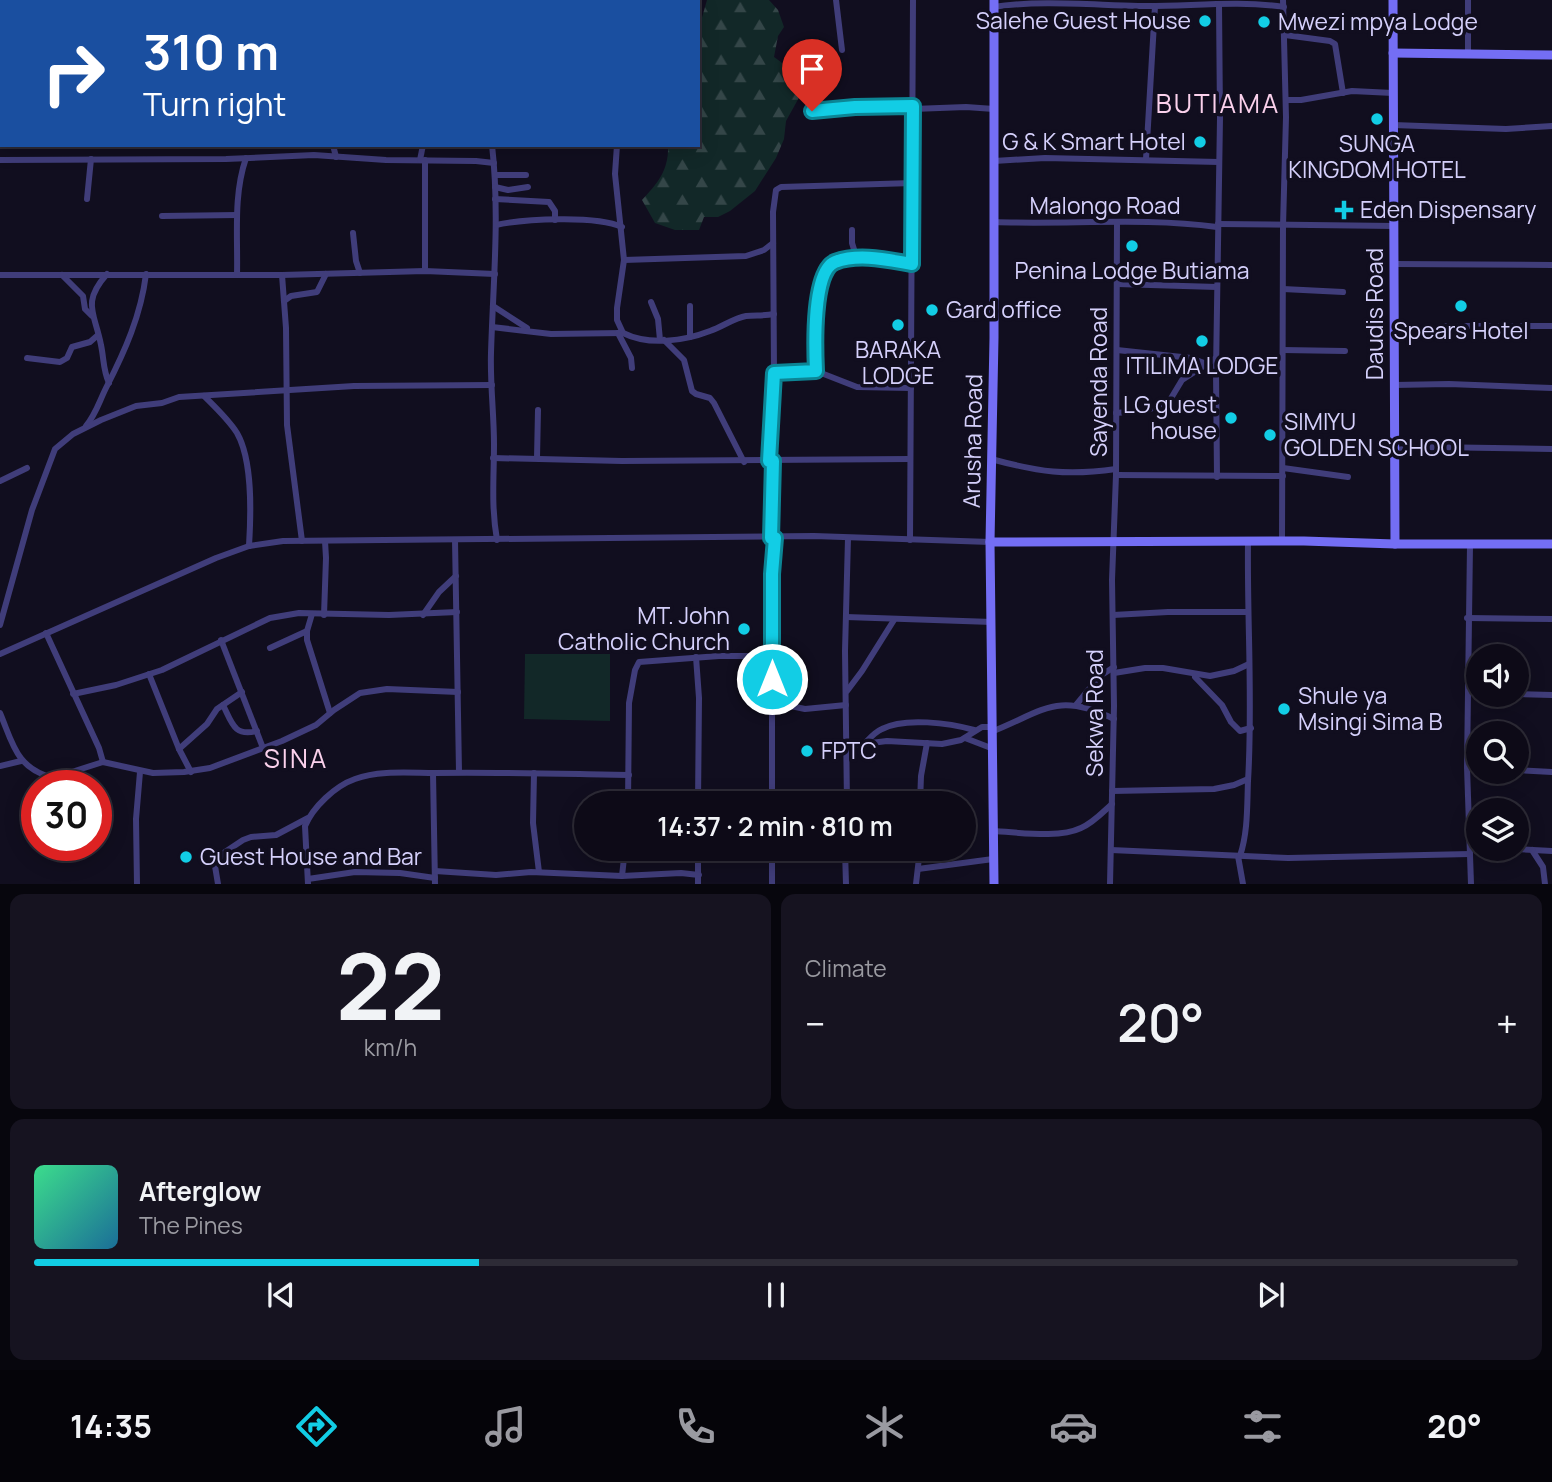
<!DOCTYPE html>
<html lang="en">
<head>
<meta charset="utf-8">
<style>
  body { margin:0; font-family:Manrope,sans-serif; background:#161320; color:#f1f3f6; height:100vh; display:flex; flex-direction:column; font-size:26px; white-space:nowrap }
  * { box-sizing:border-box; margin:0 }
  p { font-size:23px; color:#9a9aa1 }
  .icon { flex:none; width:38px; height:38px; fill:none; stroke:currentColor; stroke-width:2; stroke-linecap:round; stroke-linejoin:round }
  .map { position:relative; height:884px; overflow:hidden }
  .details { display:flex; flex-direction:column; gap:10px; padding:10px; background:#07060d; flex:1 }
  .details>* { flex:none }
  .guide { position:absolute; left:0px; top:0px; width:700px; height:147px; box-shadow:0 4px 18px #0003,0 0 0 2px #2d2b36; background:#1a4fa0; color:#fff; overflow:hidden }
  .controls { position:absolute; left:1466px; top:644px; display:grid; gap:14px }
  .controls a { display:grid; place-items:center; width:63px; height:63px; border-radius:50%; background:#0d0a17; box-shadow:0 4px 18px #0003,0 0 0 2px #2d2b36; font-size:35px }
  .speed { position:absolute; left:21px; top:770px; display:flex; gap:14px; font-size:35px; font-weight:700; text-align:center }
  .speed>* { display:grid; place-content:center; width:91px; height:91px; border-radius:50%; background:#0d0a17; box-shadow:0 4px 18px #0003,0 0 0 2px #2d2b36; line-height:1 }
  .speed .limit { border:10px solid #d22; background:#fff; color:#111 }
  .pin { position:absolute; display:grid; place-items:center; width:60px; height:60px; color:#fff; margin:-72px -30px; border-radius:50% 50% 50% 0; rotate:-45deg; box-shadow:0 0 7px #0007 }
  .pin .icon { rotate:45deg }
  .me { position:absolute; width:77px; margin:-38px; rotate:0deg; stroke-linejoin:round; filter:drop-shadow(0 0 5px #0008) }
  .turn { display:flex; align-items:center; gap:24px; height:147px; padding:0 28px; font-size:32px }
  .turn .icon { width:91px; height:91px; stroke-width:2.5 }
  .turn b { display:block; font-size:49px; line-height:60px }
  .big { font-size:52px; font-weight:600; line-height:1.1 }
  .details .tile { flex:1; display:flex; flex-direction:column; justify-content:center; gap:10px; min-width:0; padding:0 24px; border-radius:14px; background:#161320 }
  .details .dial { align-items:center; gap:0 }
  .dial b { font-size:91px; line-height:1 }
  .song { display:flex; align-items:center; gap:21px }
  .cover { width:84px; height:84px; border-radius:10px; background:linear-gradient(135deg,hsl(150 70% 55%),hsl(200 70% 35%)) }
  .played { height:7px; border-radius:4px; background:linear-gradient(90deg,#12cde5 30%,#2d2b36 30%) }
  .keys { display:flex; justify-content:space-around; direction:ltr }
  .heat { display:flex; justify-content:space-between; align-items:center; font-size:38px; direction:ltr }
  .details .tiles { flex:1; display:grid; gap:10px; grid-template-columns:1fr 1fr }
  .tile:last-child { grid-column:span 2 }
  .trip { position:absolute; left:574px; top:791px; width:402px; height:70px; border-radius:35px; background:#0d0a17; box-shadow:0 4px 18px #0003,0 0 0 2px #2d2b36; font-weight:600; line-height:70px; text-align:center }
  .tab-bar { display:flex; height:112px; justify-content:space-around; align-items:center; background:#050409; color:#9a9aa1 }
  .tab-bar .icon { width:49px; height:49px }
  .tab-bar .selected { color:#12cde5 }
  .tab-bar b { font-size:32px; color:#f1f3f6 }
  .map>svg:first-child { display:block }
  .forest { fill:url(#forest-firs) }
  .garden { fill:#122828 }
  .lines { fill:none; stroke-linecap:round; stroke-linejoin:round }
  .street { stroke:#403d7a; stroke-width:6 }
  .secondary { stroke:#746ef4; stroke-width:9 }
  .route-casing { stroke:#0c8595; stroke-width:18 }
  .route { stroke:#12cde5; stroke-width:12 }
  .poi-dot { fill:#12cde5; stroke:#110e1f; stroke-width:2.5 }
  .labels { text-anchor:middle; stroke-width:7; stroke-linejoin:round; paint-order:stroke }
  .poi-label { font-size:23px; fill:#d5d0fb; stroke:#110e1f; text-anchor:start }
  .street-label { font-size:23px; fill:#d5d0fb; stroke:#110e1f }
  .quarter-label { font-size:26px; letter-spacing:2px; fill:#fbd1ec; stroke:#110e1f }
</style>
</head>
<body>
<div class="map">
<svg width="1552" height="884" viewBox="0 0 1552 884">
  <defs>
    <pattern id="forest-firs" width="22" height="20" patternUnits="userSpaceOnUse" patternTransform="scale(1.75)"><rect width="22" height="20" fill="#122828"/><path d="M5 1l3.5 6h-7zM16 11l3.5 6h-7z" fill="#344648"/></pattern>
  </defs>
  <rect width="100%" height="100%" fill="#110e1f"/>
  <path class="forest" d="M707 0H769L778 10 784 27 778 36 774 57C789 67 796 78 801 94L786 121 784 139 776 158 755 191 730 211 718 217H704L699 230H675L655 223 642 200C658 183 669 170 668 145H698V18L701 21Z"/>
  <path class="garden" d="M525 654H610V721L524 719Z"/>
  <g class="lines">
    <g class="street">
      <path d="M332 0V2"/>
      <path d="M464 0 465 2"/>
      <path d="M836 0 842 50"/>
      <path d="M406 2V0"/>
      <path d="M450 2 451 0"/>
      <path d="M625 2V0"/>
      <path d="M993 7C1040 0 1091 5 1138 6 1186 7 1236 0 1284 7"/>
      <path d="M1285 35 1330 41 1335 44 1343 93"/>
      <path d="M1468 54V0"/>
      <path d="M1286 100H1301L1352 91 1393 93"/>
      <path d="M913 109 966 107 994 109"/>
      <path d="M812 111 855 107 913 106"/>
      <path d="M1393 125 1506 129 1552 126"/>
      <path d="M333 145 336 157"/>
      <path d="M492 145C500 215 493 284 491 353 490 384 494 414 494 444 494 479 491 505 497 540"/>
      <path d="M617 145 615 174 624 260 617 308V320L623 333C649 346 684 341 710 331 722 327 734 318 746 316 756 315 764 316 774 314"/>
      <path d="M1146 159 1155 6"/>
      <path d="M0 160 226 159 314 155 386 160 476 161 494 163"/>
      <path d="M420 160 423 145"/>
      <path d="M994 161 1045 158 1219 162"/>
      <path d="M495 175H526"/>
      <path d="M495 187 508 190 528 187"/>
      <path d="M87 199 91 159"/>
      <path d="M495 199 549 202 555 211V220"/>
      <path d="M162 216 237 215"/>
      <path d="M993 222C1068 225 1143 217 1217 227"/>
      <path d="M1218 224 1394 226"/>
      <path d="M496 225C524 219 596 215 622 227"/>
      <path d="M852 230V243L857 259"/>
      <path d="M353 233 356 261 360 273"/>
      <path d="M624 260 746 256 764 250 773 243"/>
      <path d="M1394 264 1552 265"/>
      <path d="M425 271V160"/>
      <path d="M107 274C81 303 95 313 101 345 104 359 103 370 109 383"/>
      <path d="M0 275H282L425 271 495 274"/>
      <path d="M62 275 83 296 85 309 92 316"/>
      <path d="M237 275C238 236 233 196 246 158"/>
      <path d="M282 275 286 328 287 425 302 541"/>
      <path d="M1117 284 1217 287"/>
      <path d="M1283 289 1343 292"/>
      <path d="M284 301 291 296 317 292 326 274"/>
      <path d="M651 302 658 319 660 340"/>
      <path d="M493 306 527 328"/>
      <path d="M1441 326H1552"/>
      <path d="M492 327 551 334 623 333"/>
      <path d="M618 333 631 358 632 368"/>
      <path d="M690 337V306"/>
      <path d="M664 340 684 360 692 391 696 394 710 398 714 403 744 462"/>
      <path d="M1117 350 1191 358 1204 363"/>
      <path d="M1283 350 1345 351"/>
      <path d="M27 358 60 362 67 358 72 347 90 342 98 335"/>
      <path d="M816 371C815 349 812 271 835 262 859 253 888 260 912 264"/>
      <path d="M774 373 816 371 857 387 911 388"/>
      <path d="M1394 385 1449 384 1552 388"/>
      <path d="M204 396C215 407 228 419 237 433 253 461 251 514 249 546"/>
      <path d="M1116 413 1148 410 1170 400 1182 380 1216 358"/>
      <path d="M86 426C96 414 99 402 106 388 125 351 141 315 146 274"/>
      <path d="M1394 450 1428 447 1552 449"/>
      <path d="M493 458 622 461 910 459"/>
      <path d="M537 458 538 410"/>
      <path d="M991 459C1039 472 1067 476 1116 469"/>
      <path d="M769 461 774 373 773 212 776 190 781 187 913 183"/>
      <path d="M1283 468 1348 477"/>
      <path d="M1116 475 1283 476"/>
      <path d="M1217 477 1216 371 1220 118 1219 4"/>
      <path d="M0 481 27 468"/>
      <path d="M771 538 773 461"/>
      <path d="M455 540 459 772"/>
      <path d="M910 540 913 0"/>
      <path d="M1282 541 1283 226 1286 117 1283 0"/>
      <path d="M1470 545 1467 767 1471 884"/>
      <path d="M312 614 307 631V640L330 713"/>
      <path d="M324 615 326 558 325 541"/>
      <path d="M423 615 439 592 456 576"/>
      <path d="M1113 615 1168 612H1248"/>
      <path d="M846 617 992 622"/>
      <path d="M1467 618 1552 619"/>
      <path d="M0 625 32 510 55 449 73 434 101 420 136 406 162 403 179 397 354 386 492 385"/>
      <path d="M46 633 99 748 103 762"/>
      <path d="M221 640 263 748"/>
      <path d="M270 648 307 631"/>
      <path d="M0 654 216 558 249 546 283 541 814 536 990 542"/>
      <path d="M696 657 699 698 698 803"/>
      <path d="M1114 673 1145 668H1163L1210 676 1234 671 1249 664"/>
      <path d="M149 674 179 749 191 772"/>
      <path d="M1195 677 1222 705 1231 722 1240 731 1251 728"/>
      <path d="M847 691 862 671 894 620"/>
      <path d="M73 694 116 685 162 670 270 618 299 613 389 615 457 612"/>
      <path d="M1517 694 1552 695"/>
      <path d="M772 702 805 709 846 705"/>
      <path d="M223 705C232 723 234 737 257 731"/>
      <path d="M1076 705 1100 676 1114 667"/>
      <path d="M0 713C13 744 16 768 53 778L103 762 153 773 184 772 210 768 282 741 316 725 334 710 360 693 387 689 458 692"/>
      <path d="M991 732C1044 711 1057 691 1114 719"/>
      <path d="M965 738 991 748"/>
      <path d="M865 743C870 738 875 732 882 729 904 717 950 723 974 730"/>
      <path d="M847 746 887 741 942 744 961 740 982 727H991"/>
      <path d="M179 749 207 724 217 709 242 692"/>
      <path d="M0 766 21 761"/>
      <path d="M1467 767 1479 768"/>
      <path d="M1517 770 1552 772"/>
      <path d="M433 773 435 884"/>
      <path d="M534 773 533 823 539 872"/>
      <path d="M1112 791 1214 789 1234 785 1248 779"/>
      <path d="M628 803 629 703 635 670 639 662 719 656H756L772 659"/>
      <path d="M772 803V574L775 538"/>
      <path d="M847 803 845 651 848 538"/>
      <path d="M920 803 921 776 927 743"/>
      <path d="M993 831C1018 832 1058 839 1081 828 1093 823 1103 812 1112 804"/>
      <path d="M698 849V884"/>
      <path d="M1516 849 1552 851"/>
      <path d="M845 850 846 884"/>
      <path d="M1111 850 1288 858 1470 854"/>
      <path d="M1532 850 1543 867 1545 884"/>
      <path d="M772 853 810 849 845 851"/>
      <path d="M1238 856 1243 884"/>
      <path d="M1240 856C1248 832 1247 806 1248 781 1253 701 1247 622 1248 543"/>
      <path d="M918 869 993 859"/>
      <path d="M435 871 496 875 531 872 622 876 681 873 699 875"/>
      <path d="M622 876 625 849"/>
      <path d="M308 879 355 872 400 873 435 878"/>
      <path d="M137 884 136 819 140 772"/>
      <path d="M218 884 215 866 222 854 243 840 251 837 276 835 308 818"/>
      <path d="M308 884 305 826C313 807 335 786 355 779 379 770 410 773 435 773 500 772 564 774 629 775"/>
      <path d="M772 884V850"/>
      <path d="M916 884 920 849"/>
      <path d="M1110 884 1114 706 1112 580 1116 475 1117 222"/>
    </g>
    <g class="secondary">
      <path d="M1393 0 1395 544"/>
      <path d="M1393 53 1552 55"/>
      <path d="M990 542 1304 541 1395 544H1552"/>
      <path d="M994 884 990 542 994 338V0"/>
    </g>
  </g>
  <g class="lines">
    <g class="route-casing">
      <path id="route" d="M772 679V574L775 538H771L773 461H769L774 373 816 371C815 349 812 271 835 262 859 253 888 260 912 264L913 106 855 107 812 111"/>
    </g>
    <use href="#route" class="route"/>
  </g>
  <g class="poi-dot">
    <circle cx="1205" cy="21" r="7"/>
    <circle cx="1264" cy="22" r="7"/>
    <circle cx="1377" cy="119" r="7"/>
    <circle cx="1200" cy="142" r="7"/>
    <path d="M1340.5 199.5h7v7h7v7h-7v7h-7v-7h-7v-7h7z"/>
    <circle cx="1132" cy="246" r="7"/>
    <circle cx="1461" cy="306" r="7"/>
    <circle cx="932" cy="310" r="7"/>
    <circle cx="898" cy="325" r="7"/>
    <circle cx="1202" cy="341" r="7"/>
    <circle cx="1231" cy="418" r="7"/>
    <circle cx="1270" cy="435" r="7"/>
    <circle cx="744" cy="629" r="7"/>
    <circle cx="1284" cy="709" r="7"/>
    <circle cx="807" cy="751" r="7"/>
    <circle cx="186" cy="857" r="7"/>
  </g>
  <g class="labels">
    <g class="poi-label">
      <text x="1191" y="29" text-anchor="end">Salehe Guest House</text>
      <text x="1278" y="30">Mwezi mpya Lodge</text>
      <text x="1186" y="150" text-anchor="end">G &amp; K Smart Hotel</text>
      <text x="1377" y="152" text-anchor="middle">SUNGA<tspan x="1377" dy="26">KINGDOM HOTEL</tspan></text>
      <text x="1360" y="218">Eden Dispensary</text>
      <text x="1132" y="279" text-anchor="middle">Penina Lodge Butiama</text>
      <text x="946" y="318">Gard office</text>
      <text x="1461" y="339" text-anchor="middle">Spears Hotel</text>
      <text x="898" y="358" text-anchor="middle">BARAKA<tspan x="898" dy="26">LODGE</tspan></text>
      <text x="1202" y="374" text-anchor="middle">ITILIMA LODGE</text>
      <text x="1217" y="413" text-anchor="end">LG guest<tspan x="1217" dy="26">house</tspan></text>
      <text x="1284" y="430">SIMIYU<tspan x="1284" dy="26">GOLDEN SCHOOL</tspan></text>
      <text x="730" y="624" text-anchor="end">MT. John<tspan x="730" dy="26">Catholic Church</tspan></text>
      <text x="1298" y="704">Shule ya<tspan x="1298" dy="26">Msingi Sima B</tspan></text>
      <text x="821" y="759">FPTC</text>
      <text x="200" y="865">Guest House and Bar</text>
    </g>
    <g class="street-label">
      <text x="1105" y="214">Malongo Road</text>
      <text transform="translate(1375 314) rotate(-90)" y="8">Daudis Road</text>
      <text transform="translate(1099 382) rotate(-90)" y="8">Sayenda Road</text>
      <text transform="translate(973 441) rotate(-89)" y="8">Arusha Road</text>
      <text transform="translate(1095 713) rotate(-90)" y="8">Sekwa Road</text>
    </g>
    <g class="quarter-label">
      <text x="1218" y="113">BUTIAMA</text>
      <text x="296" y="768">SINA</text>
    </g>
  </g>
</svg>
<div class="controls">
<a><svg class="icon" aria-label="sound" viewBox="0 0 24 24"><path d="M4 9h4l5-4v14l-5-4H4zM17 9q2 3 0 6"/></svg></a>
<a><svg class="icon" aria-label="search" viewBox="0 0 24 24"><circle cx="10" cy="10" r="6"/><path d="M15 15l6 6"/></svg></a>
<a><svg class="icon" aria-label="layers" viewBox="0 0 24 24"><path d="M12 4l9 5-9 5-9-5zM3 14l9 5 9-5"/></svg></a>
</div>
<div class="speed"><div class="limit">30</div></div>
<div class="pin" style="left:812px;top:111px;background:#d93025"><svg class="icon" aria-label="arrive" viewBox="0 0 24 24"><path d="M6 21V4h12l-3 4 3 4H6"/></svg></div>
<svg class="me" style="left:772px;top:679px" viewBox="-20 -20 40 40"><circle r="17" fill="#12cde5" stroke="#fff" stroke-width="3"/><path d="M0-11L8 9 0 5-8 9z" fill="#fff"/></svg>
<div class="trip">14:37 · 2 min · 810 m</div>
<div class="guide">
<div class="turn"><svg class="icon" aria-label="right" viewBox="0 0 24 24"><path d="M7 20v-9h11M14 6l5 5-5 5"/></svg><div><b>310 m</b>Turn right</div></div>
</div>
</div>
<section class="details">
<div class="tiles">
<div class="tile dial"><b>22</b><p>km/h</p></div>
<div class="tile"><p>Climate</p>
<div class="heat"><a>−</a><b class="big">20°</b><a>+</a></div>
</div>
<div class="tile">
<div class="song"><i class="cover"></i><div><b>Afterglow</b><p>The Pines</p></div></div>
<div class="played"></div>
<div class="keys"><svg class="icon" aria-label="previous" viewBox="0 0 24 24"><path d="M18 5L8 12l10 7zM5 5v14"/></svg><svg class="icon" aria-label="pause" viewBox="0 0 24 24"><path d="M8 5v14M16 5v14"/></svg><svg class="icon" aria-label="next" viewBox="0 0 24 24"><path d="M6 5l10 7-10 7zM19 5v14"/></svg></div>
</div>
</div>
</section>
<nav class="tab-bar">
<b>14:35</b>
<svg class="icon selected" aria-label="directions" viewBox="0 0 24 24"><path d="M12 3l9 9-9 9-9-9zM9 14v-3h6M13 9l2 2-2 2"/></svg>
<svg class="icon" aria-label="music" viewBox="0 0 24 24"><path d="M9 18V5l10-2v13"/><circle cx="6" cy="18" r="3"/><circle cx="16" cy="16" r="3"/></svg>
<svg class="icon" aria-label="phone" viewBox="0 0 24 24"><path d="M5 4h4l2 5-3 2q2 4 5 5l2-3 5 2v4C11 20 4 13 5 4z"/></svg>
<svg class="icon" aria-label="climate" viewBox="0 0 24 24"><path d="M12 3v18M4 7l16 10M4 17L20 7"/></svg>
<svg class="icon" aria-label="car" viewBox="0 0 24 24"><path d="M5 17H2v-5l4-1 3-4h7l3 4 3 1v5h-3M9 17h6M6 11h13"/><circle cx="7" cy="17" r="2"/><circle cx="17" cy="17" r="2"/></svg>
<svg class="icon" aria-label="filters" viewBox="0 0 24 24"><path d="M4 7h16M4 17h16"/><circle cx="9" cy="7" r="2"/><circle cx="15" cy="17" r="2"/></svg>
<b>20°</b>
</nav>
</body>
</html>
